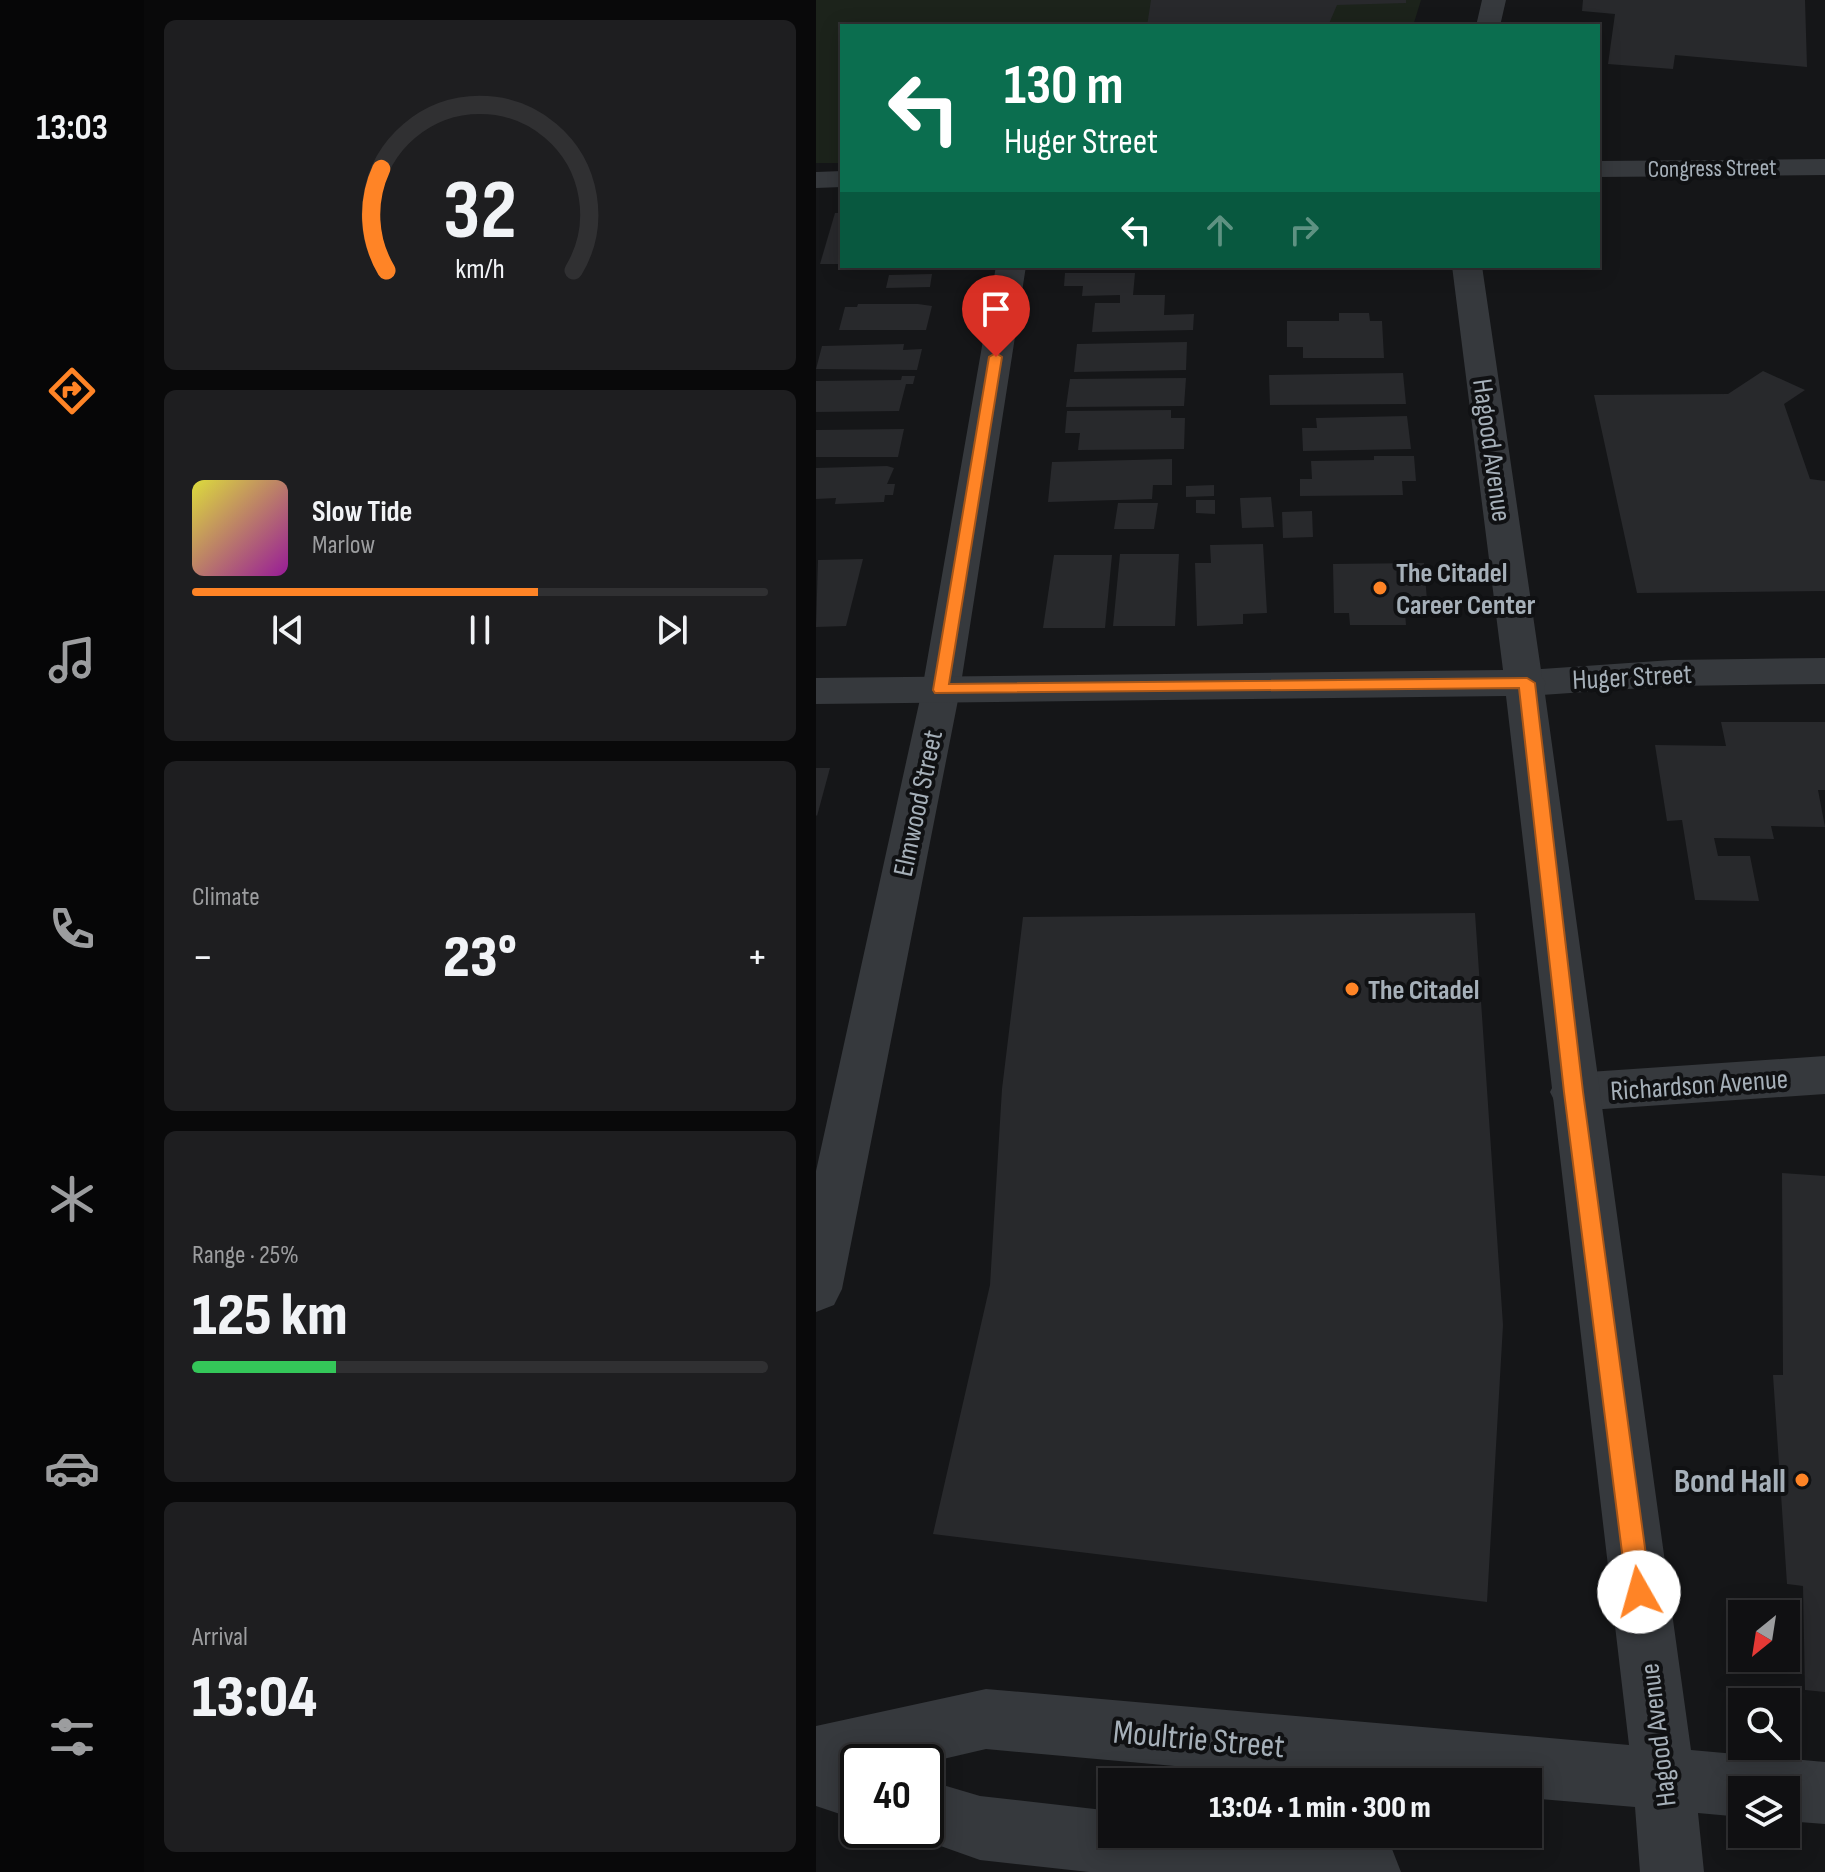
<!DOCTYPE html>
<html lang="en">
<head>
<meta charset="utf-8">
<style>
  body { margin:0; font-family:"Sofia Sans Condensed",sans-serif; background:#1e1e20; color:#f1f3f6; height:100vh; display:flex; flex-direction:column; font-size:30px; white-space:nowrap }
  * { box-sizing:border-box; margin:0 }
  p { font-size:26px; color:#9c9d9f }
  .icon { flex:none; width:44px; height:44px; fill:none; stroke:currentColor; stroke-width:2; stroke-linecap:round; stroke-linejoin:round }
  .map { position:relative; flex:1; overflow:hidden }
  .details { display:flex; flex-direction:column; gap:20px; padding:20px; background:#09090a; width:672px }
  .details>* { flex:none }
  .hud { position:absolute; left:24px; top:24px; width:760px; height:244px; border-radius:0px; box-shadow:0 4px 20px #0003,0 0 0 2px #303032; background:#0b6e4f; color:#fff; overflow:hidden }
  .needle { width:52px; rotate:210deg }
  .fabs { position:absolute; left:912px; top:1600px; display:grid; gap:16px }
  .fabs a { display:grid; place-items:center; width:72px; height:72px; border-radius:0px; background:#101012; box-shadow:0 4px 20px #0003,0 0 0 2px #303032; font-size:40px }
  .speed { position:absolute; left:24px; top:1744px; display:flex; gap:16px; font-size:40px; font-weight:700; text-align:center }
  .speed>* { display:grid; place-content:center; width:104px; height:104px; border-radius:50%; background:#101012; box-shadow:0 4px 20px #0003,0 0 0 2px #303032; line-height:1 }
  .speed .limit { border:4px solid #111; border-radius:12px; background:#fff; color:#111 }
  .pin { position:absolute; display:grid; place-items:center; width:68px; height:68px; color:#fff; margin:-82px -34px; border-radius:50% 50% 50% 0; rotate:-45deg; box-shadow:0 0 8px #0007 }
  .pin .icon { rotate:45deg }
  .me { position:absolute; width:88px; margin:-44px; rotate:353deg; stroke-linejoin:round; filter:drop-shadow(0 0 6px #0008) }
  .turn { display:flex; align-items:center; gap:28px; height:168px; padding:0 32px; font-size:36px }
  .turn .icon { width:104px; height:104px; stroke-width:2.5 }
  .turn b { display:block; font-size:56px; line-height:68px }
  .lanes { display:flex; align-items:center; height:76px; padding:0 32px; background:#0003; justify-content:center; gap:40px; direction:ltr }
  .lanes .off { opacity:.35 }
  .big { font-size:60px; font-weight:800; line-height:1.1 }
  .details .widget { flex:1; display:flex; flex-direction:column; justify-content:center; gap:12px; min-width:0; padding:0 28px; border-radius:12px; background:#1e1e20 }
  .details .dial { align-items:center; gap:0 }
  .dial svg { height:208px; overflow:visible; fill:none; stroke:#303032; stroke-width:7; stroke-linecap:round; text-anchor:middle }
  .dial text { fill:#f1f3f6; stroke:none }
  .song { display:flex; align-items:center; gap:24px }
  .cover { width:96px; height:96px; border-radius:12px; background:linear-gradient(135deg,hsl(60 70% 55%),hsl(300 70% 35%)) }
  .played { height:8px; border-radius:4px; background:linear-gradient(90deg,#ff8426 60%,#303032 60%) }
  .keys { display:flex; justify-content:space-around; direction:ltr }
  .heat { display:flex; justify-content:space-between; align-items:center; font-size:44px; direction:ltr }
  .charge { height:12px; border-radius:6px; background:linear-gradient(90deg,#34c759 25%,#303032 0) }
  .trip { position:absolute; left:282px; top:1768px; width:444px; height:80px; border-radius:0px; background:#101012; box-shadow:0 4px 20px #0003,0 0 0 2px #303032; font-weight:800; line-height:80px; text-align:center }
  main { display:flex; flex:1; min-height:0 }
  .dock { display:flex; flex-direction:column; width:144px; justify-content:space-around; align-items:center; background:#060607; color:#9c9d9f }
  .dock .icon { width:56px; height:56px }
  .dock .on { color:#ff8426 }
  .dock b { font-size:36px; color:#f1f3f6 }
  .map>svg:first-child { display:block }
  .green { fill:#1c231b }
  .building { fill:#28292c }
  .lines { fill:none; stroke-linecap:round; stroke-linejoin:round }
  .pedestrian { fill:#36393d; fill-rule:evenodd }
  .minor { fill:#36393d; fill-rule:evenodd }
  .tertiary { fill:#36393d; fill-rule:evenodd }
  .route { fill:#ff8426; stroke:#a65619; stroke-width:2 }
  .poi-dot { fill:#ff8426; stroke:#101113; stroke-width:3 }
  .labels { text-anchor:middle; stroke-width:8; stroke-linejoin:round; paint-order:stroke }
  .far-street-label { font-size:24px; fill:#a6b0b9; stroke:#101113 }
  .street-label { font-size:28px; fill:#a6b0b9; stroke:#101113 }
  .poi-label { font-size:28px; font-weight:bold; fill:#a6b0b9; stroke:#101113; text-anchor:start }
  .near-poi-label { font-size:34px; font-weight:bold; fill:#a6b0b9; stroke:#101113; text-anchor:end }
  .near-street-label { font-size:34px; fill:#a6b0b9; stroke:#101113 }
</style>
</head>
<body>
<main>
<nav class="dock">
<b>13:03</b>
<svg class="icon on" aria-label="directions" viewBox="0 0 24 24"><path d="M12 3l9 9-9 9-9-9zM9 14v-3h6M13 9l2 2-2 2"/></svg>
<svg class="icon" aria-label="music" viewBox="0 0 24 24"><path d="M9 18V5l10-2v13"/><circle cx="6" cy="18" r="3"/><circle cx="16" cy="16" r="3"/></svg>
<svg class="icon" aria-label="phone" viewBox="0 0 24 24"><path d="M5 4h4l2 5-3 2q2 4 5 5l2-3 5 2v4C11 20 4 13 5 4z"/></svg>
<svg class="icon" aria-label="climate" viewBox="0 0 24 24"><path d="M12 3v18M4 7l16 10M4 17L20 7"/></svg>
<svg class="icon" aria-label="car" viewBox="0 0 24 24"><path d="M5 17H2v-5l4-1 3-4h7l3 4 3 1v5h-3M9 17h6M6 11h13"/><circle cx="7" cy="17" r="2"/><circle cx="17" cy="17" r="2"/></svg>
<svg class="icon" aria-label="filters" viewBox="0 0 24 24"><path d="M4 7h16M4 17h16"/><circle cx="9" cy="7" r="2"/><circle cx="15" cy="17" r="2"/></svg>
</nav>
<section class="details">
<div class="widget dial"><svg viewBox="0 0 100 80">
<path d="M14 69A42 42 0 1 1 86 69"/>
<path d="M14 69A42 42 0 0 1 12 30" stroke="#ff8426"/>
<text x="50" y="56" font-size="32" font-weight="700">32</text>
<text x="50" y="72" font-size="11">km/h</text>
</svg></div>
<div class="widget">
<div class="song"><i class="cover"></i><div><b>Slow Tide</b><p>Marlow</p></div></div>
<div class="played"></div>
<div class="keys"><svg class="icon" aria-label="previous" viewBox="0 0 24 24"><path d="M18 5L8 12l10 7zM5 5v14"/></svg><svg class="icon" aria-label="pause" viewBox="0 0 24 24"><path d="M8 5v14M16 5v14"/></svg><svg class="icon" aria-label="next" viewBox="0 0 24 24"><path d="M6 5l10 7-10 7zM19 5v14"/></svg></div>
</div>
<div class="widget"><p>Climate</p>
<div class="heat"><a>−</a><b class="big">23°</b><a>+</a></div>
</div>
<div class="widget"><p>Range · 25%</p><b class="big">125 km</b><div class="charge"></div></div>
<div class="widget"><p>Arrival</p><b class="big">13:04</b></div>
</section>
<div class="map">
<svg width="1009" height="1872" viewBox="0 0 1009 1872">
  <rect width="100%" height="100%" fill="#151618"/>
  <path class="green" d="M0 0H605L597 26H26V163H0Z"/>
  <g class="building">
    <path d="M335 0H590V3L521 5 512 26H331Z"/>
    <path d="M767 0H989L991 67 859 55 857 69 792 64 799 14 766 11Z"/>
    <path d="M19 213H26V264H4Z"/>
    <path d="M249 273H319L317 295H349L348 315 378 314 377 330 276 332 279 303H304V295L266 296 267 286H248Z"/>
    <path d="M116 274 114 287 70 288 73 275Z"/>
    <path d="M42 304H102L116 306 110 330H23L29 307H41Z"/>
    <path d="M523 313H553L554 321H566L568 358H487V347H471V321H523Z"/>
    <path d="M371 342 370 370 258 372 261 344Z"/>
    <path d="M88 344 87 350 106 349 101 370 0 369 6 346Z"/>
    <path d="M947 371 989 390 968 404 994 479 1009 481V591L821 593 778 395 912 394Z"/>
    <path d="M587 373 590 404 454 405 453 375Z"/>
    <path d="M86 376H99L97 384H90L83 411 0 412V381L85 380Z"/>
    <path d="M370 378 368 406 250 407 254 379Z"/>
    <path d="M355 410V418H369L368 449 262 450 264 433H249L251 411Z"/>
    <path d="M591 416 595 449 487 451 486 428H501L500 418Z"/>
    <path d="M88 429 82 457H0V430Z"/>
    <path d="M558 456H598L600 481H586L587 495 484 496V479H496L495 461 558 460Z"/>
    <path d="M356 459V485H337L336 499 232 502 236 462Z"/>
    <path d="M71 466 78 468 71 484H79L77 495H69L68 502 19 504 20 498 0 499V468Z"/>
    <path d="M398 485V496L370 497V486Z"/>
    <path d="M455 497 458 527 426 528 424 498Z"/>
    <path d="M380 500H399V514L380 513Z"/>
    <path d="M302 503H342L338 529H298Z"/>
    <path d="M496 511 497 537 467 538 466 512Z"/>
    <path d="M447 544 451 613 427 614V624L381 626 379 563H395L394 545Z"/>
    <path d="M304 554H363L359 626H297Z"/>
    <path d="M238 555H296L289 628H227Z"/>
    <path d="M47 559 30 626 0 627 2 560Z"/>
    <path d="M608 563 612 613H589L590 625H534L533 613H518L517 564Z"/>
    <path d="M905 722H1009V790H1002L1009 827 955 826 958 839 898 838 902 856H934L943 901 879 900 866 820 851 821 839 745 910 746Z"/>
    <path d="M0 768H14L1 816 0 815Z"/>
    <path d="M659 913 687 1325 671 1602 117 1534 174 1285 186 1089 207 917Z"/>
    <path d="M966 1173 1009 1176V1692L989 1690 987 1586 971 1584 957 1375H967Z"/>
  </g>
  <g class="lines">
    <path class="pedestrian" d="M1009 658V684L856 686 711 696 697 692 692 683 697 674 711 670 856 660Z"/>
    <g class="minor">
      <path d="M1009 159V175L782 177V161Z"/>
      <path d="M26 171V187L0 188V172Z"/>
      <path d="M180 266H210L144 690 26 1289 18 1305 0 1312V1171L106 690Z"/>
      <path d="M1009 1056V1094L758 1111 741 1106 734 1092 741 1078 758 1073Z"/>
    </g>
    <g class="tertiary">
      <path d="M666 0H690L684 26H660Z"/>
      <path d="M636 266H666L726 677 730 683 728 687 875 1750 1009 1762V1824L970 1821V1790H926V1817L882 1813 888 1872H824L819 1807 712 1798V1782H536L170 1749 110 1763 42 1762V1820L0 1806V1726L170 1689 813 1745 690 696 0 704V678L687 670Z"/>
      <path d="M110 1780 164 1796 296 1811V1834H500L553 1840 576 1849 585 1872H273L164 1860 88 1833 87 1830H110Z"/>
    </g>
  </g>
  <path class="route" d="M180 353 186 357 133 684 711 678 719 683 767 1092 835 1592 831 1600 823 1604 815 1600 811 1592 748 1092 703 688 119 693 117 690 173 357Z"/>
  <g class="poi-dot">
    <circle cx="564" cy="588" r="8"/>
    <circle cx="536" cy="989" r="8"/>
    <circle cx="986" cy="1480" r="8"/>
  </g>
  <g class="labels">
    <g class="far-street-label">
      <text transform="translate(896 168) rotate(-1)" y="8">Congress Street</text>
    </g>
    <g class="street-label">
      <text transform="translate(677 450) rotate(82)" y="10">Hagood Avenue</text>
      <text transform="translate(816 676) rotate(-3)" y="10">Huger Street</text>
      <text transform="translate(101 803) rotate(-78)" y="10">Elmwood Street</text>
      <text transform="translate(883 1084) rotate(-4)" y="10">Richardson Avenue</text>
      <text transform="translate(841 1735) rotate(-97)" y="10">Hagood Avenue</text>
    </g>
    <g class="poi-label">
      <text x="580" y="582">The Citadel<tspan x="580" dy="32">Career Center</tspan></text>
      <text x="552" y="999">The Citadel</text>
    </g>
    <g class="near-poi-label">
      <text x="970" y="1492">Bond Hall</text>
    </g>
    <g class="near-street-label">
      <text transform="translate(383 1738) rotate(5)" y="12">Moultrie Street</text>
    </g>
  </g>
</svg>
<div class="fabs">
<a><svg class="needle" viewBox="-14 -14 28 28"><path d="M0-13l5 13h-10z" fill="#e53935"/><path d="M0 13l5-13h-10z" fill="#9c9d9f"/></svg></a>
<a><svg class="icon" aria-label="search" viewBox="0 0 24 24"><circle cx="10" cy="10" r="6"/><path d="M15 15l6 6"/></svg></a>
<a><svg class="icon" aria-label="layers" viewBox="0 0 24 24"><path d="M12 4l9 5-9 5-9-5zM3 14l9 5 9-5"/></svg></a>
</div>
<div class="speed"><div class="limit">40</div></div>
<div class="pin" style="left:180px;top:357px;background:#d93025"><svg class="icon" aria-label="arrive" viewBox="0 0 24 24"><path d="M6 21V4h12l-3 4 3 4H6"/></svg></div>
<svg class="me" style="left:823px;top:1592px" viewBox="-20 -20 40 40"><circle r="19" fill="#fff"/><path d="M0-13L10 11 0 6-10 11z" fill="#ff8426"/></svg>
<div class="trip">13:04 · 1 min · 300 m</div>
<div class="hud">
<div class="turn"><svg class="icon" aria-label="left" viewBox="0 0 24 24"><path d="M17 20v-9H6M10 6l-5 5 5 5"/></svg><div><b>130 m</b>Huger Street</div></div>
<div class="lanes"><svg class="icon" aria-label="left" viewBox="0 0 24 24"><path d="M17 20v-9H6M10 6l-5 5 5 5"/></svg><svg class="icon off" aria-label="ahead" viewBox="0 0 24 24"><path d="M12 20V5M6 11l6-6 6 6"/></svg><svg class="icon off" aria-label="right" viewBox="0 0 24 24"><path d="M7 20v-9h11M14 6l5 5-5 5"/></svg></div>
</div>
</div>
</main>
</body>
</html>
